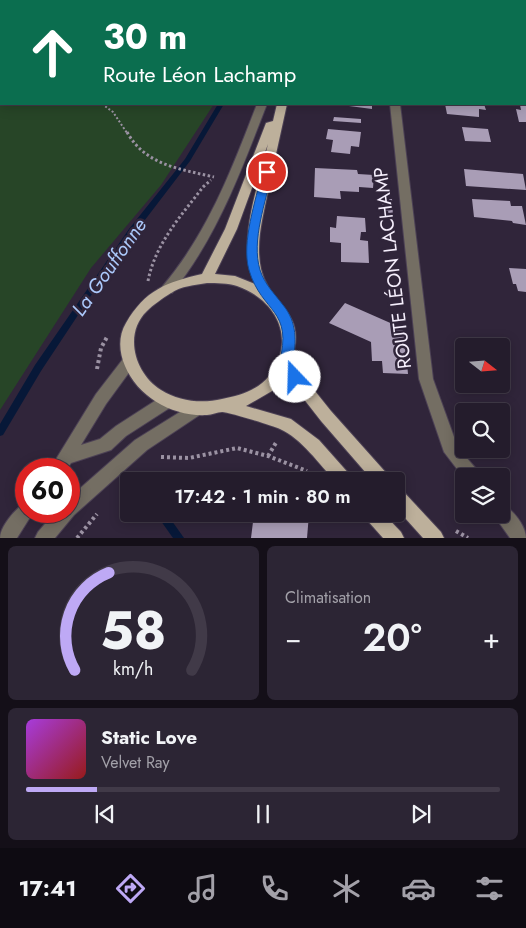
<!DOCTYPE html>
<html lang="fr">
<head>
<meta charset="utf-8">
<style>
  body { margin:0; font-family:Jost,sans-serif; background:#2c2534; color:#f1f3f6; height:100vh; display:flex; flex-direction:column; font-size:19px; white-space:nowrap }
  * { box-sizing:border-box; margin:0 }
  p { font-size:16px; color:#a3a1a9 }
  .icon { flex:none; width:28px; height:28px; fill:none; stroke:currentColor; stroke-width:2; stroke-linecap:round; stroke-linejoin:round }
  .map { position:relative; height:538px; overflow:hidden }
  .details { display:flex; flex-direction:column; gap:8px; padding:8px; background:#140f18; flex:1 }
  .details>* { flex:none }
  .hud { position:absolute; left:0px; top:0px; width:526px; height:105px; box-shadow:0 2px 12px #0003,0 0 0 1px #413a48; background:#0b6e4f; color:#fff; overflow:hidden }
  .needle { width:32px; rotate:107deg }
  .tools { position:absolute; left:455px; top:338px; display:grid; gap:10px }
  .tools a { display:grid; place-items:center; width:55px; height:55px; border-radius:5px; background:#241c2c; box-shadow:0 2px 12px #0003,0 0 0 1px #413a48; font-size:25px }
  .speed { position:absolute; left:15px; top:458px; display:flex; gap:10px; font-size:25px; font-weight:700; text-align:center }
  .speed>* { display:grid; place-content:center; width:65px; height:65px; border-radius:50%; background:#241c2c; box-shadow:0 2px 12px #0003,0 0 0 1px #413a48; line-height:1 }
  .speed .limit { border:8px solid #d22; background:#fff; color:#111 }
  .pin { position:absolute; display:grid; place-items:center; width:42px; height:42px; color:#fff; margin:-21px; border:2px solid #fff; border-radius:50%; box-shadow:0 1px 5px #0007 }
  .me { position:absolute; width:55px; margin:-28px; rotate:339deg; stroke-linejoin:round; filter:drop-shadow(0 0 4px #0008) }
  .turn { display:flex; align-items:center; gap:18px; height:105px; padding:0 20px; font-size:22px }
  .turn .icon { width:65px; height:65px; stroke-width:2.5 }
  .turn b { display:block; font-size:35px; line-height:42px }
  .big { font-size:38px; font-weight:600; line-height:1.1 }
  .details .tile { flex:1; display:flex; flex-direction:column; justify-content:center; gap:8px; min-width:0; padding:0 18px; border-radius:8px; background:#2c2534 }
  .details .dial { align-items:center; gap:0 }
  .dial svg { height:130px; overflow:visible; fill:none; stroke:#413a48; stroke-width:7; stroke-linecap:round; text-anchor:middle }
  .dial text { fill:#f1f3f6; stroke:none }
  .song { display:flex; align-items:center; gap:15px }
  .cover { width:60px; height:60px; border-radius:8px; background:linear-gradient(135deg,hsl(280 70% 55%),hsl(0 70% 35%)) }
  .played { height:5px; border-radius:2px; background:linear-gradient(90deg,#bea9f5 15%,#413a48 15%) }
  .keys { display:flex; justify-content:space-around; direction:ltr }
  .heat { display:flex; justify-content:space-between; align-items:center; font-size:28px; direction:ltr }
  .details .tiles { flex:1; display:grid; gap:8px; grid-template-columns:1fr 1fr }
  .tile:last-child { grid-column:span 2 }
  .trip { position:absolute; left:120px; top:472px; width:285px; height:50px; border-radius:5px; background:#241c2c; box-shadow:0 2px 12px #0003,0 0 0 1px #413a48; font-weight:600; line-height:50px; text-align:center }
  .tab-bar { display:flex; height:80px; justify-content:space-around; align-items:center; background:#0e0b12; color:#a3a1a9 }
  .tab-bar .icon { width:35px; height:35px }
  .tab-bar .on { color:#bea9f5 }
  .tab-bar b { font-size:22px; color:#f1f3f6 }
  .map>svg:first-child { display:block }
  .green { fill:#274527 }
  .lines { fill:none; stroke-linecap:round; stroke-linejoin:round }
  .stream { fill:#071838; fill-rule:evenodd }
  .building { fill:#a99db6 }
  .service-casing { stroke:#4c4155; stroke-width:2 }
  .minor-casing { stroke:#4c4155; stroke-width:2 }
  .tertiary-casing { stroke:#4c4155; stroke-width:2 }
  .primary-casing { stroke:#4c4155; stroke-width:2 }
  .path-far2 { stroke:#9b92a3; stroke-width:2; stroke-dasharray:2 2; stroke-linecap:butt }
  .path-far1 { stroke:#9b92a3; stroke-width:3; stroke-dasharray:2.5 2.5; stroke-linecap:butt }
  .path { stroke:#9b92a3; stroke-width:4; stroke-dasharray:3 3; stroke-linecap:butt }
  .service { fill:#746e63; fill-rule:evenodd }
  .minor { fill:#746e63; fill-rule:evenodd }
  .tertiary { fill:#746e63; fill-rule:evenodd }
  .primary { fill:#bdb09b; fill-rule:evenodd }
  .route { fill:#1a73e8; stroke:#114b97 }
  .labels { text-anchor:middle; stroke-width:5; stroke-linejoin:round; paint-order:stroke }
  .street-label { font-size:19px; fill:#f5eefc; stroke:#30253a }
  .water-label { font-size:20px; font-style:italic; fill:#acc9fb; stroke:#30253a }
</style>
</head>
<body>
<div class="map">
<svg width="526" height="538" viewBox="0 0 526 538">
  <rect width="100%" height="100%" fill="#30253a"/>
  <path class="green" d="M0 0H268L1 1V104H214L161 185 91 268 0 410Z"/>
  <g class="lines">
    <g class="stream">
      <path d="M271 0H276L275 1H271Z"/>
      <path d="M218 104H224L190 161 135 233 90 297 41 371 3 435 0 436V424L35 365 129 229 185 159Z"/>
      <path d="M156 514H167L184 538H173Z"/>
    </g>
  </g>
  <g class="building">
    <path d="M349 104H372V109L349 106Z"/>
    <path d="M445 104H484L486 110 479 109V117L447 114Z"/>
    <path d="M520 105 526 106V122H519L516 109 521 110Z"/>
    <path d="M334 117 361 119V123L333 121Z"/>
    <path d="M462 127 488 129 491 142 465 141Z"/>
    <path d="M328 129 361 132 359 147 351 146 350 154 331 152 333 140 326 139Z"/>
    <path d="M315 168 357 170 358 174 374 175 373 188 359 187V192L340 191 341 199 314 197Z"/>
    <path d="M464 169 523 174 526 190 466 186Z"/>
    <path d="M382 199H392L393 216 383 215Z"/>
    <path d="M472 199 510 201 511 206H522L526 225 513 223 512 221 474 217Z"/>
    <path d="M337 216 365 218 366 232H361L360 240 368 241 369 263 341 262V243L330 242V227L336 228Z"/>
    <path d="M509 268 526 269V292L518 291 516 284H513Z"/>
    <path d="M345 303 404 329 408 374 383 373 382 361H372L371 342 329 323Z"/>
    <path d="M456 420H464V433L459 427Z"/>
    <path d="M254 514H309L307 538H251Z"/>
  </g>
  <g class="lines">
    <g class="service-casing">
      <g id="service">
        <rect x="299" y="0" width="8" height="1"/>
        <path d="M257 104H267C241 171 217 237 172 293H162L161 290 162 287C208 233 232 169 257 104Z"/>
        <path d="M196 402 201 404 204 409 201 414 147 450 74 515 55 538H35L38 532 56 511H69V498L135 440Z"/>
      </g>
    </g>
    <g class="minor-casing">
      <g id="minor">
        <rect x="379" y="0" width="8" height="1"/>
        <rect x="507" y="0" width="8" height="1"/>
        <path d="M390 104H400L433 379 458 448 478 471 480 476H464V478L444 452 419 379Z"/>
        <path d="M501 504C512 508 526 526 526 538H510L493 514H501Z"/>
      </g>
    </g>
    <g class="tertiary-casing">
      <g id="tertiary">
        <path d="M128 357 133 359 135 363 133 367 106 404 81 445 100 439 116 426 161 397 166 396 171 397 173 402 171 407 126 436 111 450 71 463 67 469H50L96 394 123 359Z"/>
        <path d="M26 503V511H34L17 538H0C0 527 16 507 26 503Z"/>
      </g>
    </g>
    <g class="primary-casing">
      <g id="primary">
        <rect x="311" y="0" width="8" height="1"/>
        <path d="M277 104H287C281 131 275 159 269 186 264 214 255 241 261 269 270 308 309 310 291 361L331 411 389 476 391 481H373L321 421 285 375 272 391 246 406 291 419 319 440 351 476 353 481H335C320 465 301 438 280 429 273 426 229 412 222 412 217 412 212 415 207 415 173 417 138 397 125 366 119 352 118 336 126 323 145 290 167 282 202 274L225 229 266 123 273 121ZM268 144C258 188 236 241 255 284L235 276 215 274 237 229ZM207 283C217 283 228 283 237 286 277 300 297 340 269 376 258 390 239 396 222 399 201 404 179 401 161 390 135 374 123 334 147 311 153 305 163 298 171 293 181 286 195 285 207 283Z"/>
        <path d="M396 488 402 490 441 532 444 538H423L396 508Z"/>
        <path d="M365 514H384L401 532 404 538H383L367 520Z"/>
      </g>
    </g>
    <path class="path-far2" d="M102 104 113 112 127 133"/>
    <g class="path-far1">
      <path d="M127 132C145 165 180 169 214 177"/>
      <path d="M148 281C155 244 181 216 203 187L211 180"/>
    </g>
    <g class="path">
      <path d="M97 369 101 348 107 337"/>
      <path d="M268 456 277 441"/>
      <path d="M161 457 189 458 237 448 268 456 307 471"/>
      <path d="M456 531 468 538"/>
      <path d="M77 538 97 514"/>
    </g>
    <use href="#service" class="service"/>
    <use href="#minor" class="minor"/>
    <use href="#tertiary" class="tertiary"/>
    <use href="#primary" class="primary"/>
  </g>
  <path class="route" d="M267 169 272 172C266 202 251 240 260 270 265 285 274 293 283 305 297 322 297 342 292 362L302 377 295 382 291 381 279 364C294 308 262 314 249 270 241 242 256 201 262 172Z"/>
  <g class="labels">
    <g class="street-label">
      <text transform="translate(392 268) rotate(-97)" y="7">ROUTE LÉON LACHAMP</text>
    </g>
    <g class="water-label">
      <text transform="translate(109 267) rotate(-55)" y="7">La Gouffonne</text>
    </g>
  </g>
</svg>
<div class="tools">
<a><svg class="needle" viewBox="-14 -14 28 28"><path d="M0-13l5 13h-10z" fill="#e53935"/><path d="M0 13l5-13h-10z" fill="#a3a1a9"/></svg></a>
<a><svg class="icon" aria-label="search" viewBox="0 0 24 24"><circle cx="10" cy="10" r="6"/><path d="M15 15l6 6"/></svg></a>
<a><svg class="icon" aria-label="layers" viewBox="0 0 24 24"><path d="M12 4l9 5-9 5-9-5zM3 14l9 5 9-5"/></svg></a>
</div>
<div class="speed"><div class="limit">60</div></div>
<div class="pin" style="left:267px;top:172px;background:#d93025"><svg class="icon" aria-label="arrive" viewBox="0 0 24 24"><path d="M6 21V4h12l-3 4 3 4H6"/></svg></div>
<svg class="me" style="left:295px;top:377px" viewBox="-20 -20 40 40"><circle r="19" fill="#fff"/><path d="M0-13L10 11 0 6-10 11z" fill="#1a73e8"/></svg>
<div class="trip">17:42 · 1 min · 80 m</div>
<div class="hud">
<div class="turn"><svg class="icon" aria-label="ahead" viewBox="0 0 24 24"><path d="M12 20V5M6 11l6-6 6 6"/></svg><div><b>30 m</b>Route Léon Lachamp</div></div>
</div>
</div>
<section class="details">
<div class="tiles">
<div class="tile dial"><svg viewBox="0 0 100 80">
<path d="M14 69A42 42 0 1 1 86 69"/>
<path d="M14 69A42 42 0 0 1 35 9" stroke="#bea9f5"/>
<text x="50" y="56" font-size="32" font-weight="700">58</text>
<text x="50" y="72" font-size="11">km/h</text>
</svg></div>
<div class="tile"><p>Climatisation</p>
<div class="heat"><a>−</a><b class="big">20°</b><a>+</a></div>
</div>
<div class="tile">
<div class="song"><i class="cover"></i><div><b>Static Love</b><p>Velvet Ray</p></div></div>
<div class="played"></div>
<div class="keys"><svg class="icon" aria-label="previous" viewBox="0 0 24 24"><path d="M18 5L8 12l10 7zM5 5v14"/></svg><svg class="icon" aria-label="pause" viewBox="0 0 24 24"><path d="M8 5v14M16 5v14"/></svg><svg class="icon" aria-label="next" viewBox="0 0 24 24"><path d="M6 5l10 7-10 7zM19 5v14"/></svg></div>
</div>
</div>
</section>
<nav class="tab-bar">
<b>17:41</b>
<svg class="icon on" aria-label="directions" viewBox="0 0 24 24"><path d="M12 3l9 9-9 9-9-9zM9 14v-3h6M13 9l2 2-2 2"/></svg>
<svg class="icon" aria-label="music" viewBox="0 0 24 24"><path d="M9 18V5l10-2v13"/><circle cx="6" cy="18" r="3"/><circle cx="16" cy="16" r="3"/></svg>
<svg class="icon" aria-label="phone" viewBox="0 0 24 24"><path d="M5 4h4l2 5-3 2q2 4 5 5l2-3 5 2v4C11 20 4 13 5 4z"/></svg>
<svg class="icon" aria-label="climate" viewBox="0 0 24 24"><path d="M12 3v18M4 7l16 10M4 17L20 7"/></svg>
<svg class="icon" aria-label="car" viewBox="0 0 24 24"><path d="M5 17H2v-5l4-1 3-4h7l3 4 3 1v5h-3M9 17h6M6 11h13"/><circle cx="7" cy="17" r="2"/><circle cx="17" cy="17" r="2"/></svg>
<svg class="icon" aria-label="filters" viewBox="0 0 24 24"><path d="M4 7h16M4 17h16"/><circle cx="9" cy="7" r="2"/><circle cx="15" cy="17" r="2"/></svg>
</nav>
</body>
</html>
